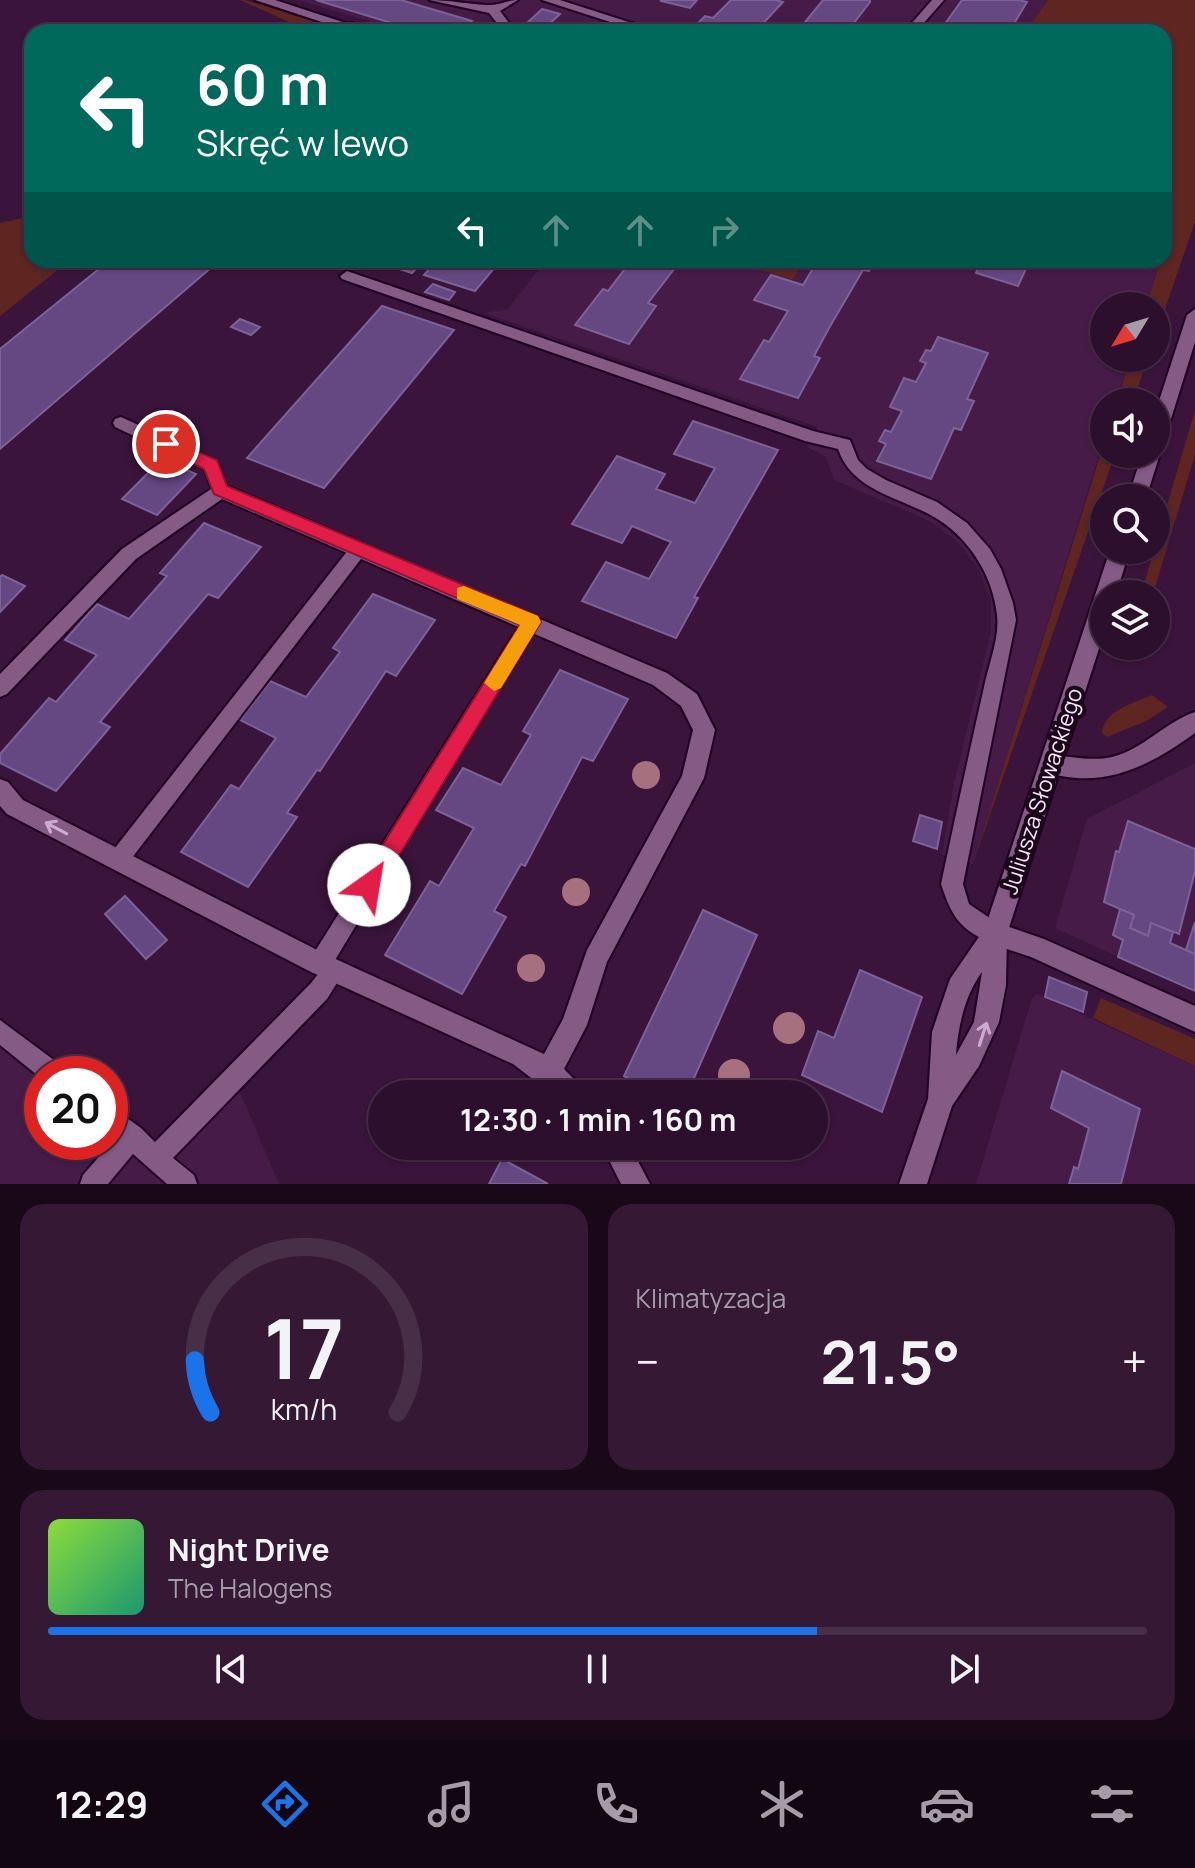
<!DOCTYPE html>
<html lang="pl">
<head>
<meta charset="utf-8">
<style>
  body { margin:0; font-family:Manrope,sans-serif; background:#341834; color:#f1f3f6; height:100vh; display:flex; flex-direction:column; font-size:30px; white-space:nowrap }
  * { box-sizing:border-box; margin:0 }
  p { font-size:26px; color:#a69ca9 }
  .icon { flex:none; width:44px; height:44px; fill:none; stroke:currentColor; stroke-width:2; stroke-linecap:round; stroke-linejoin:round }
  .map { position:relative; height:1184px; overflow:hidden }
  .drawer { display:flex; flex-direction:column; gap:20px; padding:20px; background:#180818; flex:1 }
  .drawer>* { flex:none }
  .guide { position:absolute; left:24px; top:24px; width:1148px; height:244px; border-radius:24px; box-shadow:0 2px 6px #0004,0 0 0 2px #482f48; background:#00695c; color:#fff; overflow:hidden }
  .needle { width:52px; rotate:232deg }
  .controls { position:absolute; left:1090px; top:292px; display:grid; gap:16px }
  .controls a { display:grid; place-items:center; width:80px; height:80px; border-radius:50%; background:#2c0f2c; box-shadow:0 2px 6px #0004,0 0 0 2px #482f48; font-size:40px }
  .speed { position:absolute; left:24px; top:1056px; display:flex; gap:16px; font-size:40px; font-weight:700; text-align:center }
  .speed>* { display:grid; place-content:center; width:104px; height:104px; border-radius:50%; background:#2c0f2c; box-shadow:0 2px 6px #0004,0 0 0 2px #482f48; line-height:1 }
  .speed .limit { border:12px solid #d22; background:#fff; color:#111 }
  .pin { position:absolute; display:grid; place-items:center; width:68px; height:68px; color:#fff; margin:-34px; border:4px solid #fff; border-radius:50%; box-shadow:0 2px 8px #0007 }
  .me { position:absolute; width:88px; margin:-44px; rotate:32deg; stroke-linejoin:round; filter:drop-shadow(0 0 6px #0008) }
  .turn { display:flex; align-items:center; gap:28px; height:168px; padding:0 40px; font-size:36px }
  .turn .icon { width:104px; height:104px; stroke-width:2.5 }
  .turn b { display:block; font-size:56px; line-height:68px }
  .lanes { display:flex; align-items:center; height:76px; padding:0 40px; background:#0003; justify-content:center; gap:40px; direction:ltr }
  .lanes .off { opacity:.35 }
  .big { font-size:60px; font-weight:700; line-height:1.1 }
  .drawer .card { flex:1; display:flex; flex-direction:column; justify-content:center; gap:12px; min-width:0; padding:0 28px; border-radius:24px; background:#341834 }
  .drawer .dial { align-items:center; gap:0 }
  .dial svg { height:208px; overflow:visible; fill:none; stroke:#482f48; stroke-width:7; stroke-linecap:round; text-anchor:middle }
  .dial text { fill:#f1f3f6; stroke:none }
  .song { display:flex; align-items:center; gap:24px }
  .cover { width:96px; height:96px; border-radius:12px; background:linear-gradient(135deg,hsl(90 70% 55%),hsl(160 70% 35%)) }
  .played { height:8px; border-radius:4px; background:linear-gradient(90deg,#1a73e8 70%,#482f48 70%) }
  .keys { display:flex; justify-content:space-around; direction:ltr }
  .heat { display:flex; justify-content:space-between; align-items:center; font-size:44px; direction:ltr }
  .drawer .tiles { flex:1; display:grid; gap:20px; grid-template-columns:1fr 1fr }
  .card:last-child { grid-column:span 2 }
  .trip { position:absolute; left:368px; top:1080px; width:460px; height:80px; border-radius:40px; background:#2c0f2c; box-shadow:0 2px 6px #0004,0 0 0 2px #482f48; font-weight:700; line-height:80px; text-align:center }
  .tabs { display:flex; height:128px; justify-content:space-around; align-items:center; background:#120612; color:#a69ca9 }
  .tabs .icon { width:56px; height:56px }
  .tabs .active { color:#1a73e8 }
  .tabs b { font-size:36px; color:#f1f3f6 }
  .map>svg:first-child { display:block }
  .built { fill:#461b48 }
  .green { fill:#5e2521 }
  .building { fill:#654782; stroke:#7c6396; stroke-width:2 }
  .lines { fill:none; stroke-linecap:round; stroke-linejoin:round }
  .service-casing { stroke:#1f0022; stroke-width:4 }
  .minor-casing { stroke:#1f0022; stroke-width:4 }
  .tertiary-casing { stroke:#1f0022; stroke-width:4 }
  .service { fill:#855b86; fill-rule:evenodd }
  .minor { fill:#855b86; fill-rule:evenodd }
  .tertiary { fill:#855b86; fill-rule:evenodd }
  .tree { fill:#a6707e }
  .oneway { stroke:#cbaccc }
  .route { fill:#e11d48; stroke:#92132f; stroke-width:2 }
  .slow { fill:#f59e0b }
  .labels { text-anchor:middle; stroke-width:8; stroke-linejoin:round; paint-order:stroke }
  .street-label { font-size:22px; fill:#fae2fa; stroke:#180819 }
</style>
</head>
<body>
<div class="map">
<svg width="1195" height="1184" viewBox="0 0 1195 1184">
  <rect width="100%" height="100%" fill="#3a143b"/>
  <g class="built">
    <path d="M297 0H1048L1025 32H405Z"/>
    <path d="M546 260H1161L1146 306H1104V358H1130L1116 402H1104V439L973 864 942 855 954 783 991 631V599L978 568 958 542 930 521 834 480 826 457 807 447 818 427 484 313 508 309Z"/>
    <path d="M1195 763V992L1055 928 1087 819Z"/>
    <path d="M1037 994 1195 1066V1184H976L1032 998Z"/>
    <path d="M0 1047 42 1079V1142H110V1131L163 1171 239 1090 279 1184H0Z"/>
  </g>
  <g class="green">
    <path d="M240 0H245L348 32H311Z"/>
    <path d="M1048 0H1195V222L1156 335V306H1146L1161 260H1164V32H1025Z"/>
    <path d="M32 216V260H70L0 316V223Z"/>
    <path d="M752 260H805L793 280 748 266Z"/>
    <path d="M1130 358H1148L1133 402H1117Z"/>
    <path d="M1195 410V455L1153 594H1141Z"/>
    <path d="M1104 443V454H1115L973 864Z"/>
    <path d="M1152 695 1168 707 1146 721 1107 737 1102 733C1104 710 1134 703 1152 695Z"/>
    <path d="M1101 998 1195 1039V1066L1093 1018Z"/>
  </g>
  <g class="building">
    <path d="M316 0H401L472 21 460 32H421Z"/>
    <path d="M697 0 690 8 661 1 662 0Z"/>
    <path d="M731 0H776L783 2 755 32 692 29 705 16 713 18Z"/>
    <path d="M823 0H870V2L847 32H797Z"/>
    <path d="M962 0H1018L1027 2 1009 32 940 31Z"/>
    <path d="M542 9 560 14 545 28 527 23Z"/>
    <path d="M110 260H220L0 449V349Z"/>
    <path d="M372 260H424L412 273Z"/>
    <path d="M437 260H501L475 291 424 275Z"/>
    <path d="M622 260H681L648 303 656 306 629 344 575 325 603 289 608 291 630 262Z"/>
    <path d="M818 260H875L869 271 863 270 829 328 814 356 820 358 798 398 740 379 764 340 769 342 788 311 754 300 771 275 803 285Z"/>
    <path d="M982 260H1030L1018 286 976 273Z"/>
    <path d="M433 284 455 292 449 300 425 292Z"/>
    <path d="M382 306 454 330 324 488 247 458Z"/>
    <path d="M240 319 260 327 251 335 231 327Z"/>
    <path d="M938 337 988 353 967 399 974 401 961 430 954 428 931 479 877 461 886 444 879 441 885 430 891 432 902 411 890 407 904 378 916 382 926 363 920 361 926 350 931 351Z"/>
    <path d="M693 421 778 450 694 597 698 598 676 638 582 601 606 562 649 579 671 542 632 526 622 543 572 524 617 456 665 474 656 489 695 503 715 468 674 454Z"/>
    <path d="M162 459 196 474 157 515 122 499Z"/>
    <path d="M204 523 261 547 218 598 208 594 100 722 110 727 56 791 0 763V754L49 698 56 702 97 655 65 640 97 604 129 619 167 576 160 573Z"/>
    <path d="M2 575 25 586 0 612V577Z"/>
    <path d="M373 594 435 620 396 676 386 671 320 771 317 770 287 813 297 817 248 887 181 852 231 785 239 789 276 738 240 720 270 681 306 697 340 652 333 648Z"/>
    <path d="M560 670 628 699 593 761 582 757 525 866 521 864 494 911 506 917 462 994 385 955 430 881 439 886 474 828 436 810 463 768 501 785 531 735 523 731Z"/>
    <path d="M920 815 942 822 937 849 913 841Z"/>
    <path d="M1128 821 1195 849V871L1179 934 1151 923 1148 936 1130 928 1134 915 1104 902 1116 851 1119 852Z"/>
    <path d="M125 896 167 940 146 959 105 914Z"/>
    <path d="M1120 909 1134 915 1130 928 1148 936 1151 923 1173 932 1170 943 1195 954V991L1118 957 1123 940 1113 935Z"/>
    <path d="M703 910 757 935 687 1094H657L624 1076Z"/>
    <path d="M1195 922V954L1186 950Z"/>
    <path d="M860 970 922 997 882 1112 802 1075 818 1031 834 1038Z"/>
    <path d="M1049 977 1087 992 1083 1012 1045 997Z"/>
    <path d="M1062 1071 1140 1109 1121 1184H1069L1074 1167 1078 1169 1089 1128 1051 1108Z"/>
    <path d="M502 1159 548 1184H489Z"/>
  </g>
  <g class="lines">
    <g class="service-casing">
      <g id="service">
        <path d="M429 0C449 0 467 4 487 5 497 6 507 0 518 0L500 11 516 32H504L489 13Z"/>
        <path d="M542 0H560L660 32H641Z"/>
        <path d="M932 0H944L916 32H904Z"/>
        <path d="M351 23 374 29 376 32 347 30 345 27Z"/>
        <path d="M347 271 813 431 850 440 858 460 867 469 886 480 937 502 967 523 990 549 1001 569 1013 603 1016 620 963 884 969 904 1003 927 1006 934 1003 941 995 944C960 931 952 917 941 884 955 818 969 753 984 687 988 666 1000 637 997 615 993 577 971 541 939 520 903 497 853 493 838 449L805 441 342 279 340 276Z"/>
        <path d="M121 417 217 461 228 490 226 494H214L204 469 115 427 113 423 115 419Z"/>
        <path d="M358 543 367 550 364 555 125 867 118 870 111 867 108 860 111 853 352 545Z"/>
        <path d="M531 615 537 617 540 622 537 627 335 960 342 962 345 970 327 999 173 1158 194 1175 197 1184H167L133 1154 108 1184H80L83 1175 115 1138 110 1134V1106L141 1128 155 1142 311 983 318 974 312 972 309 964 312 956 525 617Z"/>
        <path d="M0 1020 62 1066 66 1074H42V1079L0 1045Z"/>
      </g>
    </g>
    <g class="minor-casing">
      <g id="minor">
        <path d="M255 0H275L358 27 346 30Z"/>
        <path d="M220 483 667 673 697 694 715 730 704 778 607 962 587 1025 564 1069 580 1085 584 1094H552L513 1064 311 972 7 814 0 806V779L8 782 23 800 329 956 544 1054 563 1019 587 950 682 776 693 730 681 706 653 685 222 499 136 559 7 694 0 697V674L122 549Z"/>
        <path d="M1195 712V733C1149 767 1100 791 1043 771L1040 764 1043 757C1058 752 1088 763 1112 757 1144 749 1165 722 1195 712Z"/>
        <path d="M995 922 1044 939 1195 1006V1032L1031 957 986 942 983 934 986 926Z"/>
        <path d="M602 1146H630L650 1184H621Z"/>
      </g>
    </g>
    <g class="tertiary-casing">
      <g id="tertiary">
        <path d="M1195 309V342L1165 438 1156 445V410L1187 315Z"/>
        <path d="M1156 449 1160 454 1146 498H1128L1142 454H1156Z"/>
        <path d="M1110 550H1130L1116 594H1104V633L1007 934 1006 985 999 1022 979 1066 952 1106 927 1184H899L928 1099 932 1032 950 979 985 928ZM982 972 974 1022 956 1055C958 1026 965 995 982 972Z"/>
      </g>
    </g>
    <use href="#service" class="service"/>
    <use href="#minor" class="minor"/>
    <use href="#tertiary" class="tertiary"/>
  </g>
  <g class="tree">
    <circle cx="646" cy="775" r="14"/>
    <circle cx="576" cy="892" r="14"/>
    <circle cx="531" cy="968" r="14"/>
    <circle cx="789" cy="1028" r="16"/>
    <circle cx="734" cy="1075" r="16"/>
  </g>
  <defs><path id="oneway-shaft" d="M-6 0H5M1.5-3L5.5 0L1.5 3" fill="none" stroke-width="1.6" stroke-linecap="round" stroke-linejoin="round" transform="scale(2)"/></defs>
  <g class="oneway">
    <use href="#oneway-shaft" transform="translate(56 828) rotate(-152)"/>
    <use href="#oneway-shaft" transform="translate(983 1034) rotate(-72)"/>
  </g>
  <path class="route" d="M166 438 217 460 227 486 538 616 541 622 377 892 369 895 362 892 359 885 362 878 520 625 214 494 204 469 160 448V440Z"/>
  <path class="slow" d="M464 586 538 616 541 622 501 688 494 691 484 683 520 625 457 599V588Z"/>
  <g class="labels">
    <g class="street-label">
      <text transform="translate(1042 791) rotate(-72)" y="8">Juliusza Słowackiego</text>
    </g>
  </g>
</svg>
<div class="controls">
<a><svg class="needle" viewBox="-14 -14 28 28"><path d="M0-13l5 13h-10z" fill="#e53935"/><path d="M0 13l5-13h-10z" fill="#a69ca9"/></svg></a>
<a><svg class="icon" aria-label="sound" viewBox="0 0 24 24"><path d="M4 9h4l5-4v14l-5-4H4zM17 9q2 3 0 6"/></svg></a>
<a><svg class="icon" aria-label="search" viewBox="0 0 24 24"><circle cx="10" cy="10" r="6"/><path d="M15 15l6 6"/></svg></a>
<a><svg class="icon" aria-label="layers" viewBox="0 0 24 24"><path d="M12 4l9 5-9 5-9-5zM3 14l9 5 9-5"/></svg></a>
</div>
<div class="speed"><div class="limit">20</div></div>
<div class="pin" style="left:166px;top:444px;background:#d93025"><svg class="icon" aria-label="arrive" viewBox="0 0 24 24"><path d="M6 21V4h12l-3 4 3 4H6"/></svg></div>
<svg class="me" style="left:369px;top:885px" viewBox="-20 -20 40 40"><circle r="19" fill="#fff"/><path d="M0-13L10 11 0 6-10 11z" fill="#e11d48"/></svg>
<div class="trip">12:30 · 1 min · 160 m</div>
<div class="guide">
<div class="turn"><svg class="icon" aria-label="left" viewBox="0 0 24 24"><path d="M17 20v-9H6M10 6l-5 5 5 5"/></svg><div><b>60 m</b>Skręć w lewo</div></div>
<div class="lanes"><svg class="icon" aria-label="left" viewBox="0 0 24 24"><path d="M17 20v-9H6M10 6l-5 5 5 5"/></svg><svg class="icon off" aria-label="ahead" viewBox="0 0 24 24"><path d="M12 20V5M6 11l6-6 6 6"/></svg><svg class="icon off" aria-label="ahead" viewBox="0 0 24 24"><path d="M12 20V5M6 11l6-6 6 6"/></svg><svg class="icon off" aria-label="right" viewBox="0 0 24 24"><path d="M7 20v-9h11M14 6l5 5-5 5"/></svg></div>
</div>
</div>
<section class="drawer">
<div class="tiles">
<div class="card dial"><svg viewBox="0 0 100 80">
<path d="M14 69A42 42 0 1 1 86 69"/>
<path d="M14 69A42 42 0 0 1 8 49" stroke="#1a73e8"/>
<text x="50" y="56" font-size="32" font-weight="700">17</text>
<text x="50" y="72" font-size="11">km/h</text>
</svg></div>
<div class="card"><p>Klimatyzacja</p>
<div class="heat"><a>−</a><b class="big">21.5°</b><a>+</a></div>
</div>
<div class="card">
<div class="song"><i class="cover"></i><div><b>Night Drive</b><p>The Halogens</p></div></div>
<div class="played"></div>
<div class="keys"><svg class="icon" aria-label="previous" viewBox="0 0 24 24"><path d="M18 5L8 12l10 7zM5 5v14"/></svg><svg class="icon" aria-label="pause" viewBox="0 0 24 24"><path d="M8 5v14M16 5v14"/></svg><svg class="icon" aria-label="next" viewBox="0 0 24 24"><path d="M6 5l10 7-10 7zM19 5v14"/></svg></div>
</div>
</div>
</section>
<nav class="tabs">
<b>12:29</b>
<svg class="icon active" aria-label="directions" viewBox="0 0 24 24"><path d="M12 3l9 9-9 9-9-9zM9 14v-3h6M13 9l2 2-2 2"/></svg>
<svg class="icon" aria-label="music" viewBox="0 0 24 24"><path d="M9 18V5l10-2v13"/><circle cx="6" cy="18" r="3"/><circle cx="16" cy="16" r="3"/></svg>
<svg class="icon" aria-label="phone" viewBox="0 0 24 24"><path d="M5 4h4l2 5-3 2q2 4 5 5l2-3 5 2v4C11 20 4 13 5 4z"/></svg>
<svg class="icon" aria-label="climate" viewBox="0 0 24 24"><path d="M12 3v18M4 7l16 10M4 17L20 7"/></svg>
<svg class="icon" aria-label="car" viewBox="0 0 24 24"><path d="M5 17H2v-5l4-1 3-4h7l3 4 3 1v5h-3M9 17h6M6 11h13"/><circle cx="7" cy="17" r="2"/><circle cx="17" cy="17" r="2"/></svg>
<svg class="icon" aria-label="filters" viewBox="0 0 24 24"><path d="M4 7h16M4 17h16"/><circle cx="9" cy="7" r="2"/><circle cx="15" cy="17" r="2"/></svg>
</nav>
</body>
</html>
